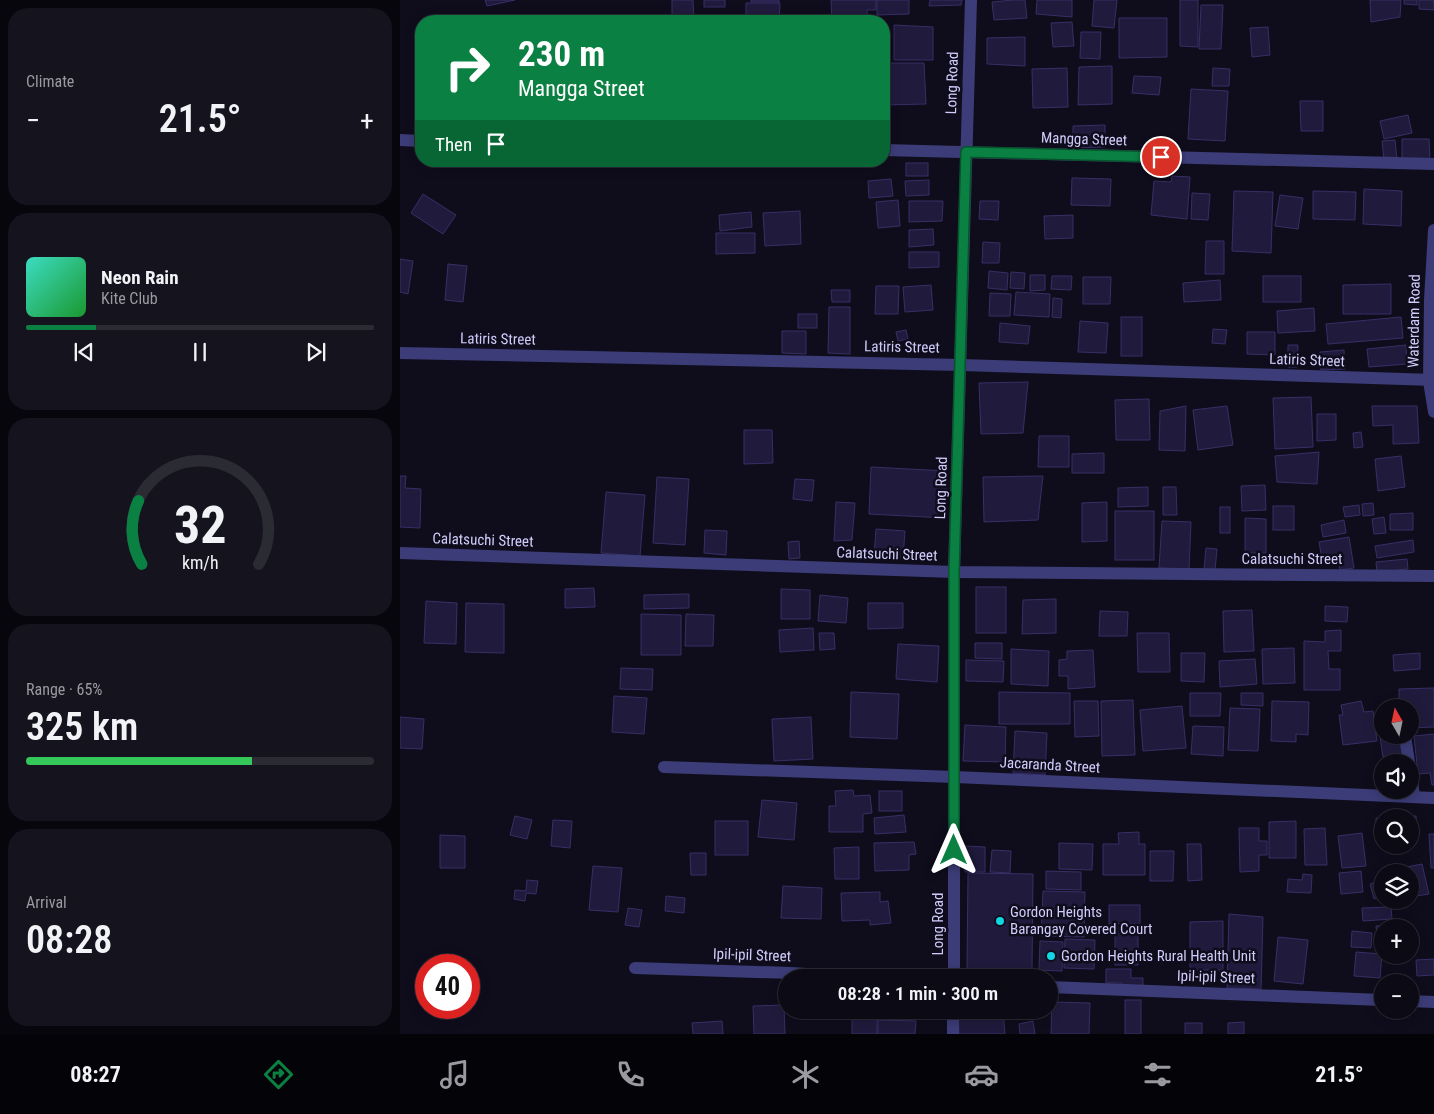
<!DOCTYPE html>
<html lang="en">
<head>
<meta charset="utf-8">
<style>
  body { margin:0; font-family:"Roboto Condensed",sans-serif; background:#14131e; color:#f1f3f6; height:100vh; display:flex; flex-direction:column; font-size:19px; white-space:nowrap }
  * { box-sizing:border-box; margin:0 }
  p { font-size:16px; color:#9a9aa0 }
  .icon { flex:none; width:28px; height:28px; fill:none; stroke:currentColor; stroke-width:2; stroke-linecap:round; stroke-linejoin:round }
  .map { position:relative; flex:1; overflow:hidden }
  .details { display:flex; flex-direction:column; gap:8px; padding:8px; background:#06060c; width:400px }
  .details>* { flex:none }
  .hud { position:absolute; left:15px; top:15px; width:475px; height:152px; border-radius:20px; box-shadow:0 2px 12px #0003,0 0 0 1px #2b2b34; background:#0b8043; color:#fff; overflow:hidden }
  .needle { width:32px; rotate:351deg }
  .fabs { position:absolute; left:974px; top:699px; display:grid; gap:10px }
  .fabs a { display:grid; place-items:center; width:45px; height:45px; border-radius:50%; background:#0b0a15; box-shadow:0 2px 12px #0003,0 0 0 1px #2b2b34; font-size:25px }
  .speed { position:absolute; left:15px; top:954px; display:flex; gap:10px; font-size:25px; font-weight:700; text-align:center }
  .speed>* { display:grid; place-content:center; width:65px; height:65px; border-radius:50%; background:#0b0a15; box-shadow:0 2px 12px #0003,0 0 0 1px #2b2b34; line-height:1 }
  .speed .limit { border:8px solid #d22; background:#fff; color:#111 }
  .pin { position:absolute; display:grid; place-items:center; width:42px; height:42px; color:#fff; margin:-21px; border:2px solid #fff; border-radius:50%; box-shadow:0 1px 5px #0007 }
  .me { position:absolute; width:55px; margin:-28px; rotate:0deg; stroke-linejoin:round; filter:drop-shadow(0 0 4px #0008) }
  .turn { display:flex; align-items:center; gap:18px; height:105px; padding:0 20px; font-size:22px }
  .turn .icon { width:65px; height:65px; stroke-width:2.5 }
  .turn b { display:block; font-size:35px; line-height:42px }
  .then { display:flex; align-items:center; height:48px; padding:0 20px; background:#0003; gap:10px; font-size:19px }
  .big { font-size:38px; font-weight:600; line-height:1.1 }
  .details .card { flex:1; display:flex; flex-direction:column; justify-content:center; gap:8px; min-width:0; padding:0 18px; border-radius:20px; background:#14131e }
  .details .dial { align-items:center; gap:0 }
  .dial svg { height:130px; overflow:visible; fill:none; stroke:#2b2b34; stroke-width:7; stroke-linecap:round; text-anchor:middle }
  .dial text { fill:#f1f3f6; stroke:none }
  .song { display:flex; align-items:center; gap:15px }
  .cover { width:60px; height:60px; border-radius:8px; background:linear-gradient(135deg,hsl(170 70% 55%),hsl(130 70% 35%)) }
  .played { height:5px; border-radius:2px; background:linear-gradient(90deg,#0b8043 20%,#2b2b34 20%) }
  .keys { display:flex; justify-content:space-around; direction:ltr }
  .heat { display:flex; justify-content:space-between; align-items:center; font-size:28px; direction:ltr }
  .charge { height:8px; border-radius:4px; background:linear-gradient(90deg,#34c759 65%,#2b2b34 0) }
  .trip { position:absolute; left:378px; top:969px; width:280px; height:50px; border-radius:25px; background:#0b0a15; box-shadow:0 2px 12px #0003,0 0 0 1px #2b2b34; font-weight:600; line-height:50px; text-align:center }
  .dock { display:flex; height:80px; justify-content:space-around; align-items:center; background:#040408; color:#9a9aa0 }
  .dock .icon { width:35px; height:35px }
  .dock .selected { color:#0b8043 }
  .dock b { font-size:22px; color:#f1f3f6 }
  main { display:flex; flex:1; min-height:0 }
  .map>svg:first-child { display:block }
  .building { fill:#201b3c; stroke:#372f66 }
  .lines { fill:none; stroke-linecap:round; stroke-linejoin:round }
  .minor { stroke:#3c3c78; stroke-width:12 }
  .route-casing { stroke:#07532c; stroke-width:12 }
  .route { stroke:#0b8043; stroke-width:9 }
  .poi-dot { fill:#12d6e1; stroke:#0f0d1c; stroke-width:2 }
  .labels { text-anchor:middle; stroke-width:5; stroke-linejoin:round; paint-order:stroke }
  .street-label { font-size:15px; fill:#d0ccfb; stroke:#0f0d1c }
  .poi-label { font-size:15px; fill:#d0ccfb; stroke:#0f0d1c; text-anchor:start }
</style>
</head>
<body>
<main>
<section class="details">
<div class="card"><p>Climate</p>
<div class="heat"><a>−</a><b class="big">21.5°</b><a>+</a></div>
</div>
<div class="card">
<div class="song"><i class="cover"></i><div><b>Neon Rain</b><p>Kite Club</p></div></div>
<div class="played"></div>
<div class="keys"><svg class="icon" aria-label="previous" viewBox="0 0 24 24"><path d="M18 5L8 12l10 7zM5 5v14"/></svg><svg class="icon" aria-label="pause" viewBox="0 0 24 24"><path d="M8 5v14M16 5v14"/></svg><svg class="icon" aria-label="next" viewBox="0 0 24 24"><path d="M6 5l10 7-10 7zM19 5v14"/></svg></div>
</div>
<div class="card dial"><svg viewBox="0 0 100 80">
<path d="M14 69A42 42 0 1 1 86 69"/>
<path d="M14 69A42 42 0 0 1 12 30" stroke="#0b8043"/>
<text x="50" y="56" font-size="32" font-weight="700">32</text>
<text x="50" y="72" font-size="11">km/h</text>
</svg></div>
<div class="card"><p>Range · 65%</p><b class="big">325 km</b><div class="charge"></div></div>
<div class="card"><p>Arrival</p><b class="big">08:28</b></div>
</section>
<div class="map">
<svg width="1034" height="1034" viewBox="0 0 1034 1034">
  <rect width="100%" height="100%" fill="#0f0d1c"/>
  <g class="building">
    <path d="M85 0H115L87 6Z"/>
    <path d="M272 0H293L294 21 272 16Z"/>
    <rect x="304" y="0" width="21" height="7"/>
    <rect x="351" y="0" width="28" height="2"/>
    <path d="M431 0H476V10H467V21H432Z"/>
    <path d="M477 0H509V14L477 15Z"/>
    <path d="M530 0H562L561 5 529 6Z"/>
    <path d="M613 0H625L627 18 594 20 592 2Z"/>
    <path d="M637 0H672V17L636 14Z"/>
    <path d="M694 0H717L714 28 692 26Z"/>
    <path d="M780 0H798V47L780 46Z"/>
    <path d="M970 0H1001L1000 17 971 22Z"/>
    <path d="M1004 0H1017V5L1004 4Z"/>
    <path d="M1019 0H1034V10L1019 9Z"/>
    <path d="M346 3H380L379 21H346Z"/>
    <path d="M801 5H823L821 49H799Z"/>
    <path d="M719 18H767V57L719 58Z"/>
    <path d="M672 22 674 46 653 47 651 23Z"/>
    <path d="M494 25 533 27V60H494Z"/>
    <path d="M868 27 870 55 852 57 850 28Z"/>
    <path d="M681 32H701L700 59 680 58Z"/>
    <path d="M625 37V66L587 64V38Z"/>
    <path d="M484 63H524L526 104 484 105Z"/>
    <path d="M712 66V104L678 105 679 67Z"/>
    <path d="M667 68 668 107 633 108 632 69Z"/>
    <path d="M813 68 830 69 829 86H812Z"/>
    <path d="M734 76 761 77 759 95 732 93Z"/>
    <path d="M791 89 828 91 825 141 788 139Z"/>
    <path d="M900 101H923V131H901Z"/>
    <path d="M1008 115 1012 133 984 139 980 121Z"/>
    <path d="M705 125V147L673 148V126Z"/>
    <path d="M1002 139H1029L1030 161 1002 162Z"/>
    <path d="M995 140 997 159 984 160 982 141Z"/>
    <rect x="506" y="163" width="22" height="13"/>
    <path d="M772 176 790 177 787 219 751 215 754 181 771 182Z"/>
    <path d="M672 178 711 179 710 206 671 205Z"/>
    <path d="M491 179 493 196 469 198 468 181Z"/>
    <path d="M529 180V195L506 196 505 181Z"/>
    <path d="M964 189 1002 191 1001 226 963 224Z"/>
    <path d="M834 191 873 192 871 253 832 251Z"/>
    <path d="M913 191 956 192 955 220 913 219Z"/>
    <path d="M792 193 810 194 808 220 791 219Z"/>
    <path d="M23 194 56 215 43 234 11 213Z"/>
    <path d="M880 195 903 198 898 229 875 226Z"/>
    <path d="M498 200 500 226 478 228 476 202Z"/>
    <path d="M509 201H543L542 221 509 222Z"/>
    <path d="M580 201H599L598 220 579 219Z"/>
    <path d="M400 211 401 244 365 246 363 213Z"/>
    <path d="M351 212 352 227 320 231 319 215Z"/>
    <path d="M673 215V238L645 239 644 216Z"/>
    <path d="M533 229 534 245 509 247V230Z"/>
    <path d="M316 233H355V253L316 254Z"/>
    <path d="M806 241H824V274H805Z"/>
    <path d="M583 242 600 243 599 263H582Z"/>
    <path d="M509 252H539V267L509 268Z"/>
    <path d="M0 259 13 261 8 294 0 292Z"/>
    <path d="M48 264 67 266 63 302 45 300Z"/>
    <path d="M589 271 608 273 607 290 588 288Z"/>
    <path d="M611 272 625 273 624 289 610 288Z"/>
    <path d="M630 275H645V290L630 291Z"/>
    <path d="M652 276H672L671 290 651 289Z"/>
    <rect x="863" y="276" width="38" height="26"/>
    <path d="M683 277H711L710 304H683Z"/>
    <path d="M820 280 821 300 784 302 783 283Z"/>
    <path d="M991 284V314H943V285Z"/>
    <path d="M531 285 533 310 505 312 503 287Z"/>
    <path d="M476 286H499L498 314H475Z"/>
    <path d="M431 290H450V302H432Z"/>
    <path d="M616 292 650 294 649 317 614 315Z"/>
    <path d="M590 293 611 294 610 316H589Z"/>
    <path d="M653 298 662 299 661 318 652 317Z"/>
    <path d="M429 307H450V354L428 353Z"/>
    <path d="M914 308 915 331 878 333 877 311Z"/>
    <rect x="398" y="314" width="19" height="14"/>
    <rect x="721" y="317" width="21" height="39"/>
    <path d="M1001 317 1003 338 928 344 926 324Z"/>
    <path d="M680 321 708 323 706 353 678 352Z"/>
    <path d="M600 323 630 326 628 344 599 342Z"/>
    <path d="M813 329 827 330 825 344 812 343Z"/>
    <path d="M506 330 508 339 498 341 496 332Z"/>
    <path d="M382 331H406V354L382 353Z"/>
    <path d="M847 332H875V355L847 354Z"/>
    <path d="M888 345H898L897 367H888Z"/>
    <path d="M1006 345 1007 364 969 367 967 349Z"/>
    <path d="M944 350 945 369 921 370 920 352Z"/>
    <path d="M628 382 623 433 581 434 579 383Z"/>
    <path d="M911 397 913 447 875 449 873 398Z"/>
    <path d="M749 399 750 440H716L715 400Z"/>
    <path d="M786 406 785 451 759 450 760 411Z"/>
    <path d="M827 406 833 445 798 450 793 410Z"/>
    <path d="M972 406H1017L1019 443 993 444V425L973 426Z"/>
    <path d="M917 414H936V440L917 441Z"/>
    <path d="M344 430H372L373 463 344 464Z"/>
    <path d="M961 432 963 447 954 448 953 433Z"/>
    <path d="M639 436H669V467H638Z"/>
    <path d="M919 452 917 484 877 482 875 456Z"/>
    <path d="M704 453V473H672V454Z"/>
    <path d="M1001 456 1005 487 978 491 975 459Z"/>
    <path d="M471 467 547 471 545 518 469 514Z"/>
    <path d="M0 476H6L5 488 21 489 20 528 0 527Z"/>
    <path d="M643 476 638 520 584 522 583 477Z"/>
    <path d="M257 477 289 479 285 545 253 543Z"/>
    <path d="M395 479 414 480 412 501 393 499Z"/>
    <path d="M865 485 866 510 842 511 841 486Z"/>
    <path d="M748 487V506L718 507V488Z"/>
    <path d="M763 487H776L777 515H763Z"/>
    <path d="M206 492 245 495 240 556 201 553Z"/>
    <path d="M436 502 455 503 452 540 434 541Z"/>
    <path d="M707 502V541L682 542V503Z"/>
    <path d="M973 503 974 515 963 516 962 504Z"/>
    <path d="M959 505 960 515 945 517 943 507Z"/>
    <rect x="873" y="506" width="21" height="24"/>
    <rect x="820" y="507" width="10" height="26"/>
    <rect x="715" y="511" width="39" height="49"/>
    <path d="M1013 513V530H990V514Z"/>
    <path d="M984 517 986 533 974 534 972 519Z"/>
    <path d="M845 518 866 519V553H845Z"/>
    <path d="M944 520 946 533 923 537 921 525Z"/>
    <path d="M762 521 791 522 789 569 759 568Z"/>
    <path d="M476 529 505 531 503 558 474 556Z"/>
    <path d="M305 530 327 531 326 555 304 553Z"/>
    <path d="M949 537 954 568 940 570 938 556 922 559 919 542Z"/>
    <path d="M1013 540 1014 552 977 558 975 546Z"/>
    <path d="M399 541 400 558 389 559 388 542Z"/>
    <path d="M806 548 817 549 815 570 804 569Z"/>
    <path d="M1007 559 1008 569 977 572 976 562Z"/>
    <rect x="576" y="587" width="30" height="46"/>
    <path d="M194 588 195 607 165 608V589Z"/>
    <path d="M381 589 410 590V619H381Z"/>
    <path d="M289 594V608L244 609V595Z"/>
    <path d="M420 595 448 598 446 623 418 621Z"/>
    <path d="M656 599V633L622 634 623 600Z"/>
    <path d="M26 601 57 603 56 644 24 643Z"/>
    <path d="M66 603 104 604V653L65 652Z"/>
    <path d="M468 603H503V628L468 629Z"/>
    <path d="M925 606 948 607 947 622 925 621Z"/>
    <path d="M852 610 854 651 824 652 823 611Z"/>
    <path d="M700 611 728 612 727 636H699Z"/>
    <path d="M241 614 281 615V655H241Z"/>
    <path d="M286 614 314 615 313 646H285Z"/>
    <path d="M413 628 414 650 380 652 379 630Z"/>
    <path d="M941 630V651H928L929 669H940V690H904V641L925 642V631Z"/>
    <path d="M419 633H434L435 649 420 650Z"/>
    <path d="M737 633H769L770 672H738Z"/>
    <path d="M575 643H602V659L575 658Z"/>
    <path d="M498 644 539 646 537 682 496 679Z"/>
    <path d="M894 648 895 683 863 684 862 649Z"/>
    <path d="M611 649 649 651 648 686 611 684Z"/>
    <path d="M693 650 695 687 668 689V676H659V660L667 659V651Z"/>
    <path d="M781 653H805L804 682 781 681Z"/>
    <path d="M1020 653V669L994 671 993 655Z"/>
    <path d="M855 659 857 684 820 687 819 661Z"/>
    <path d="M566 660 604 661 603 682 566 681Z"/>
    <path d="M221 668 253 669 252 690 220 689Z"/>
    <path d="M1034 688V727L1010 728V708H999V689Z"/>
    <path d="M451 692 499 694 497 739 450 737Z"/>
    <path d="M599 692 670 693V724H599Z"/>
    <path d="M790 693H821L820 716H790Z"/>
    <path d="M841 693H863V706L841 705Z"/>
    <path d="M214 696 247 698 244 734 212 732Z"/>
    <path d="M733 700 735 755 702 756 701 701Z"/>
    <path d="M674 701H698L699 736 675 737Z"/>
    <path d="M872 701 909 702 908 735 896 734V742L871 741Z"/>
    <path d="M961 701 964 712 973 711 977 741 943 745 939 715H943L941 705Z"/>
    <path d="M782 706 786 748 743 751 740 710Z"/>
    <path d="M830 708 860 709 858 751 828 750Z"/>
    <path d="M0 717 24 719 22 749 0 748Z"/>
    <path d="M411 717 413 759 374 761 372 719Z"/>
    <path d="M565 725 606 727 605 762 563 761Z"/>
    <path d="M793 726 824 727 823 756 791 754Z"/>
    <path d="M982 730V735H1000L1002 755 983 757 979 731Z"/>
    <path d="M615 731 647 733 645 775 613 773Z"/>
    <path d="M1034 734V785H1032L1030 773 1018 774 1014 736Z"/>
    <path d="M453 790 454 796 470 795 472 813 463 814V832H429V806H436L435 791Z"/>
    <rect x="479" y="791" width="23" height="20"/>
    <path d="M362 800 397 803 394 840 358 837Z"/>
    <path d="M504 815 506 832 475 834 474 818Z"/>
    <path d="M115 816 132 820 127 839 110 835Z"/>
    <path d="M1016 816 1017 841H1010V818H982V842L977 843 976 818Z"/>
    <path d="M153 820 172 821 170 848 151 846Z"/>
    <rect x="315" y="821" width="33" height="34"/>
    <path d="M896 821V858H869V822Z"/>
    <path d="M839 828H859V841H867V855H859V871L840 872Z"/>
    <path d="M925 828 927 865H905L904 829Z"/>
    <path d="M739 832V844H745V875H703V844H719L718 833Z"/>
    <path d="M962 833 966 866 942 868 938 836Z"/>
    <path d="M1029 834H1034V868H1031Z"/>
    <path d="M40 835 65 836V868H40Z"/>
    <path d="M514 842 516 854 509 855V870L475 871 474 843Z"/>
    <path d="M659 843 693 844 692 870 659 869Z"/>
    <path d="M787 844H801L802 880 788 881Z"/>
    <path d="M565 846 585 847V872H565Z"/>
    <path d="M459 847V879H435L434 848Z"/>
    <path d="M592 850 611 851 610 873 590 872Z"/>
    <path d="M750 851H774L773 881H750Z"/>
    <path d="M290 853H306V875H291Z"/>
    <path d="M1022 864 1029 894 1010 897V872H1003L1002 868Z"/>
    <path d="M193 866 222 868 218 912 189 910Z"/>
    <path d="M646 871 681 872V890L646 889Z"/>
    <path d="M961 871 963 892 941 894 939 873Z"/>
    <path d="M568 873 633 874 632 969H567Z"/>
    <path d="M903 874 912 875 911 893 887 892 888 879 902 880Z"/>
    <path d="M127 880 138 881 136 894 126 893 125 901 114 899 115 890 126 891Z"/>
    <path d="M982 880V896L974 899 970 884Z"/>
    <path d="M383 886 422 888 421 919 381 918Z"/>
    <path d="M643 891 685 892 684 937 641 936Z"/>
    <path d="M480 892V902L488 901 491 923 470 925V920L442 921 441 893Z"/>
    <path d="M266 896 285 898 284 913 265 911Z"/>
    <rect x="709" y="905" width="31" height="19"/>
    <path d="M991 907 992 919 963 921 962 908Z"/>
    <path d="M228 908 242 910 239 927 225 925Z"/>
    <path d="M829 914 863 917 861 989 827 988Z"/>
    <path d="M823 921V970H790V922Z"/>
    <path d="M993 924V928H982V944L978 945 976 926Z"/>
    <rect x="715" y="928" width="23" height="37"/>
    <path d="M952 931 972 933 971 948 951 947Z"/>
    <path d="M878 937 908 940 903 984 874 981Z"/>
    <path d="M665 939 695 940 694 969 664 968Z"/>
    <path d="M640 941 663 942 662 971 639 970Z"/>
    <path d="M956 952 982 954 980 978 954 976Z"/>
    <path d="M1034 959V975L1017 976 1016 960Z"/>
    <path d="M706 969H731V978H743V987H722V983H706Z"/>
    <rect x="725" y="1000" width="16" height="34"/>
    <path d="M652 1002 690 1003 689 1034H651Z"/>
    <path d="M384 1005 385 1034H354L353 1006Z"/>
    <path d="M558 1010H603L605 1034H559Z"/>
    <rect x="452" y="1019" width="25" height="15"/>
    <path d="M478 1020 516 1021 515 1034H478Z"/>
    <path d="M322 1021 323 1034H293L292 1023Z"/>
    <path d="M633 1021 635 1034H620L619 1024Z"/>
    <path d="M844 1022V1034H828V1023Z"/>
    <rect x="785" y="1023" width="17" height="11"/>
  </g>
  <g class="lines">
    <g class="minor">
      <path d="M0 140 21 141"/>
      <path d="M484 150 1034 164"/>
      <path d="M1034 230 1030 300 1029 381 1034 412"/>
      <path d="M0 353 561 365 1034 380"/>
      <path d="M0 553 554 572 1034 576"/>
      <path d="M1005 736 1009 762"/>
      <path d="M1010 766 1014 797"/>
      <path d="M264 767 555 777 1034 798"/>
      <path d="M235 968 391 973 468 978"/>
      <path d="M554 978V572L571 0"/>
      <path d="M649 987 982 1000"/>
      <path d="M1010 1001 1034 1002"/>
      <path d="M553 1034V1010"/>
    </g>
  </g>
  <g class="lines">
    <g class="route-casing">
      <path id="route" d="M554 850V572L566 152 761 157"/>
    </g>
    <use href="#route" class="route"/>
  </g>
  <g class="poi-dot">
    <circle cx="600" cy="921" r="5"/>
    <circle cx="651" cy="956" r="5"/>
  </g>
  <g class="labels">
    <g class="street-label">
      <text transform="translate(552 83) rotate(-88)" y="5">Long Road</text>
      <text transform="translate(684 139) rotate(2)" y="5">Mangga Street</text>
      <text transform="translate(1014 321) rotate(-89)" y="5">Waterdam Road</text>
      <text transform="translate(98 339) rotate(1)" y="5">Latiris Street</text>
      <text transform="translate(502 347) rotate(1)" y="5">Latiris Street</text>
      <text transform="translate(907 360) rotate(2)" y="5">Latiris Street</text>
      <text transform="translate(541 488) rotate(-88)" y="5">Long Road</text>
      <text transform="translate(83 540) rotate(2)" y="5">Calatsuchi Street</text>
      <text transform="translate(487 554) rotate(2)" y="5">Calatsuchi Street</text>
      <text x="892" y="564">Calatsuchi Street</text>
      <text transform="translate(650 765) rotate(3)" y="5">Jacaranda Street</text>
      <text transform="translate(538 924) rotate(-90)" y="5">Long Road</text>
      <text transform="translate(352 955) rotate(2)" y="5">Ipil-ipil Street</text>
      <text transform="translate(816 977) rotate(2)" y="5">Ipil-ipil Street</text>
    </g>
    <g class="poi-label">
      <text x="610" y="917">Gordon Heights<tspan x="610" dy="17">Barangay Covered Court</tspan></text>
      <text x="661" y="961">Gordon Heights Rural Health Unit</text>
    </g>
  </g>
</svg>
<div class="fabs">
<a><svg class="needle" viewBox="-14 -14 28 28"><path d="M0-13l5 13h-10z" fill="#e53935"/><path d="M0 13l5-13h-10z" fill="#9a9aa0"/></svg></a>
<a><svg class="icon" aria-label="sound" viewBox="0 0 24 24"><path d="M4 9h4l5-4v14l-5-4H4zM17 9q2 3 0 6"/></svg></a>
<a><svg class="icon" aria-label="search" viewBox="0 0 24 24"><circle cx="10" cy="10" r="6"/><path d="M15 15l6 6"/></svg></a>
<a><svg class="icon" aria-label="layers" viewBox="0 0 24 24"><path d="M12 4l9 5-9 5-9-5zM3 14l9 5 9-5"/></svg></a>
<a>+</a>
<a>−</a>
</div>
<div class="speed"><div class="limit">40</div></div>
<div class="pin" style="left:761px;top:157px;background:#d93025"><svg class="icon" aria-label="arrive" viewBox="0 0 24 24"><path d="M6 21V4h12l-3 4 3 4H6"/></svg></div>
<svg class="me" style="left:554px;top:850px" viewBox="-20 -20 40 40"><path d="M0-17L14 15 0 8-14 15z" fill="#0b8043" stroke="#fff" stroke-width="4"/></svg>
<div class="trip">08:28 · 1 min · 300 m</div>
<div class="hud">
<div class="turn"><svg class="icon" aria-label="right" viewBox="0 0 24 24"><path d="M7 20v-9h11M14 6l5 5-5 5"/></svg><div><b>230 m</b>Mangga Street</div></div>
<div class="then">Then<svg class="icon" aria-label="arrive" viewBox="0 0 24 24"><path d="M6 21V4h12l-3 4 3 4H6"/></svg></div>
</div>
</div>
</main>
<nav class="dock">
<b>08:27</b>
<svg class="icon selected" aria-label="directions" viewBox="0 0 24 24"><path d="M12 3l9 9-9 9-9-9zM9 14v-3h6M13 9l2 2-2 2"/></svg>
<svg class="icon" aria-label="music" viewBox="0 0 24 24"><path d="M9 18V5l10-2v13"/><circle cx="6" cy="18" r="3"/><circle cx="16" cy="16" r="3"/></svg>
<svg class="icon" aria-label="phone" viewBox="0 0 24 24"><path d="M5 4h4l2 5-3 2q2 4 5 5l2-3 5 2v4C11 20 4 13 5 4z"/></svg>
<svg class="icon" aria-label="climate" viewBox="0 0 24 24"><path d="M12 3v18M4 7l16 10M4 17L20 7"/></svg>
<svg class="icon" aria-label="car" viewBox="0 0 24 24"><path d="M5 17H2v-5l4-1 3-4h7l3 4 3 1v5h-3M9 17h6M6 11h13"/><circle cx="7" cy="17" r="2"/><circle cx="17" cy="17" r="2"/></svg>
<svg class="icon" aria-label="filters" viewBox="0 0 24 24"><path d="M4 7h16M4 17h16"/><circle cx="9" cy="7" r="2"/><circle cx="15" cy="17" r="2"/></svg>
<b>21.5°</b>
</nav>
</body>
</html>
